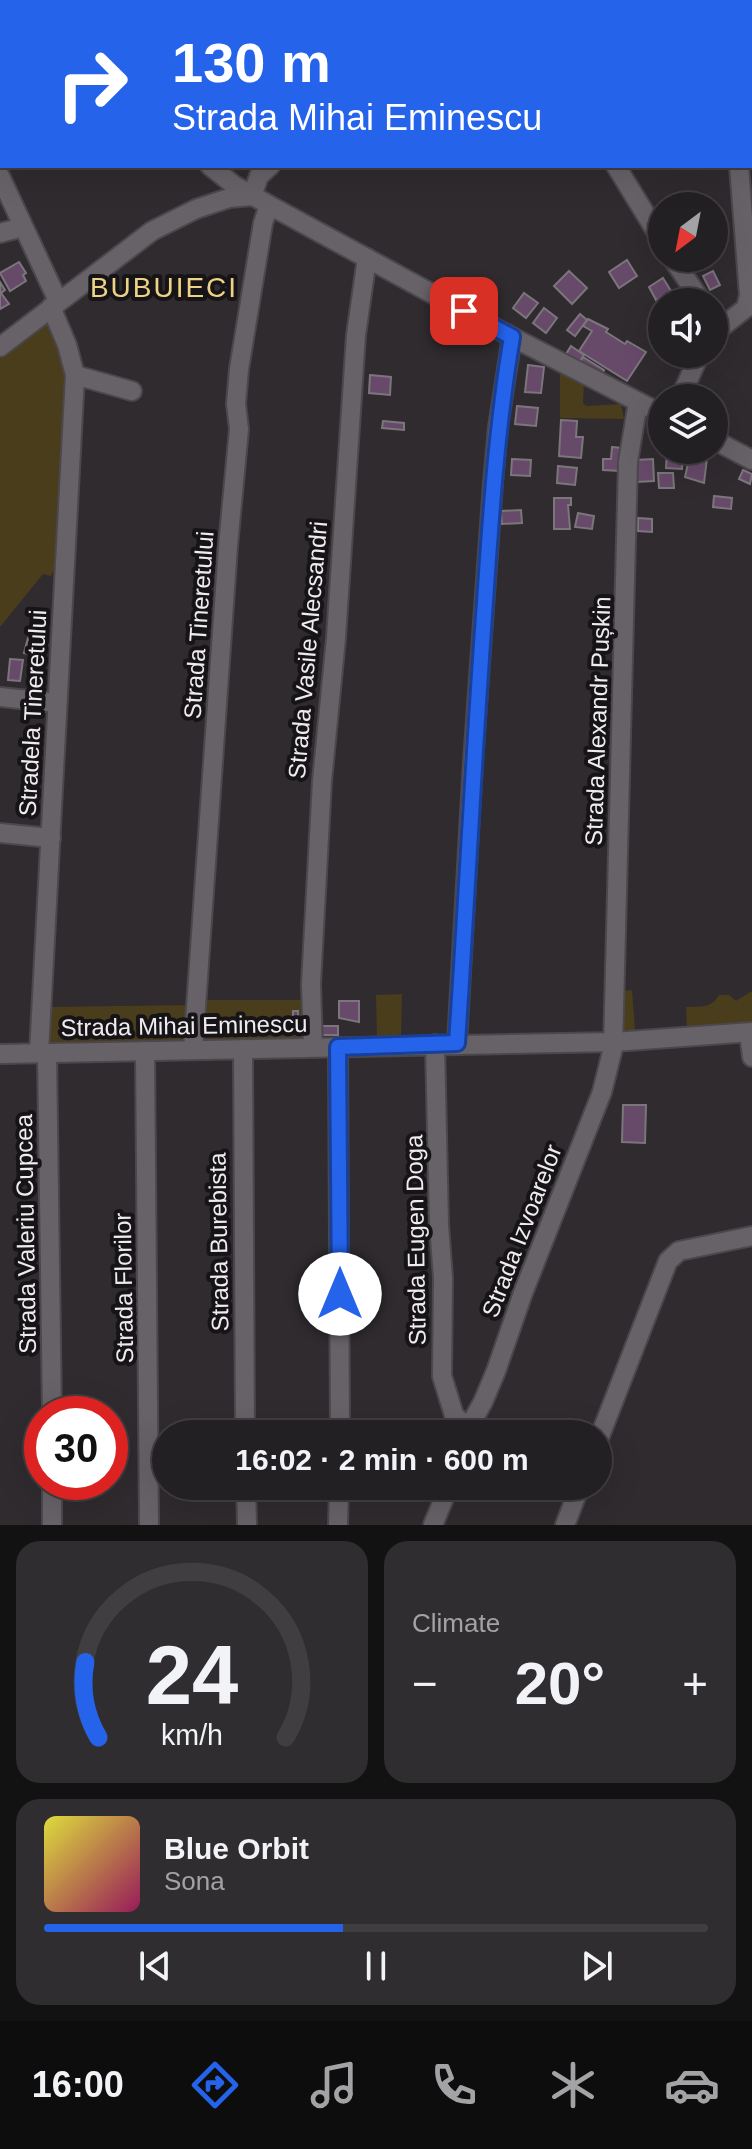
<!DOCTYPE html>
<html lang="en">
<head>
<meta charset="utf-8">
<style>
  body { margin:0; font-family:Arial,sans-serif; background:#2f2d30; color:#f1f3f6; height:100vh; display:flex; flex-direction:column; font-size:30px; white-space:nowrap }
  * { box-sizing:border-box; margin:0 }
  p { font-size:26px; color:#a3a3a6 }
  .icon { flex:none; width:44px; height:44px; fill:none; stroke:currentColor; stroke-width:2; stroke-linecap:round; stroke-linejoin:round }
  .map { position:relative; height:1525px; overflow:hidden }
  .details { display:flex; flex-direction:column; gap:16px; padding:16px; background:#131213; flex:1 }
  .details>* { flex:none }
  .banner { position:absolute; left:0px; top:0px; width:752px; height:168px; box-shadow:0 8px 32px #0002,0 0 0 2px #403e41; background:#2563eb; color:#fff; overflow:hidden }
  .needle { width:52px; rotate:212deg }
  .controls { position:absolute; left:648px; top:192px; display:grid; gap:16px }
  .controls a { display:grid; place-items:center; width:80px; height:80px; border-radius:50%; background:#232023; box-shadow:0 8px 32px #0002,0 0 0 2px #403e41; font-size:40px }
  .speed { position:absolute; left:24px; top:1396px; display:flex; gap:16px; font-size:40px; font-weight:700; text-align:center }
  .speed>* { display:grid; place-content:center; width:104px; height:104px; border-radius:50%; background:#232023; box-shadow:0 8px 32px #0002,0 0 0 2px #403e41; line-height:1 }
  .speed .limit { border:12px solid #d22; background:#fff; color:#111 }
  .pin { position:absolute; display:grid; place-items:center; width:68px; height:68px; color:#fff; margin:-34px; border-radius:16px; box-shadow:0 4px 12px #0006 }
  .me { position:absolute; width:88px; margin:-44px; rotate:0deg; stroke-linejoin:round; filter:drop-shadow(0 0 6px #0008) }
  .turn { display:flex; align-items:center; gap:28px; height:168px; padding:0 40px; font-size:36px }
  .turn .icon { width:104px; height:104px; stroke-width:2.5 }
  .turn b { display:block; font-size:56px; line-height:68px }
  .big { font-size:60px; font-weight:600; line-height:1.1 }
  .details .tile { flex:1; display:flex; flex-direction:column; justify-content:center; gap:12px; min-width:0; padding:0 28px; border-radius:24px; background:#2f2d30 }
  .details .dial { align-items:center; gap:0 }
  .dial svg { height:208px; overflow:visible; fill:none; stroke:#403e41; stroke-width:7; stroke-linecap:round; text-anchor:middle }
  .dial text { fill:#f1f3f6; stroke:none }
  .song { display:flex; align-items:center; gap:24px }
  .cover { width:96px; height:96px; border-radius:12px; background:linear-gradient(135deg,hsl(60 70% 55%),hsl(330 70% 35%)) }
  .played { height:8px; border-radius:4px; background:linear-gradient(90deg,#2563eb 45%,#403e41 45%) }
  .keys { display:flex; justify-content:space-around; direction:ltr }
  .heat { display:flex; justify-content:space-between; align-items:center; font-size:44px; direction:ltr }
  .details .tiles { flex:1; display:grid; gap:16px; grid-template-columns:1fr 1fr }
  .tile:last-child { grid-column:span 2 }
  .trip { position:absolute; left:152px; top:1420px; width:460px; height:80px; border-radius:40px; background:#232023; box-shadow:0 8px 32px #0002,0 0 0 2px #403e41; font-weight:600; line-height:80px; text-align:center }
  .dock { display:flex; height:128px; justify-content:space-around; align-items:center; background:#0e0d0e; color:#a3a3a6 }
  .dock .icon { width:56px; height:56px }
  .dock .on { color:#2563eb }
  .dock b { font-size:36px; color:#f1f3f6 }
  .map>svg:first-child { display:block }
  .green { fill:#493d1c }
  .building { fill:#674969; stroke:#7b767b; stroke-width:2 }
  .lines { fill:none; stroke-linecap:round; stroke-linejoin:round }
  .minor-casing { stroke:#4b474c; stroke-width:22 }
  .minor { stroke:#676268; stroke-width:18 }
  .route-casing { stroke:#184099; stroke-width:20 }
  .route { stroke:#2563eb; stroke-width:14 }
  .labels { text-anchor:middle; stroke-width:8; stroke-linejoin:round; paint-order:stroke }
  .street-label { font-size:24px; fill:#efecef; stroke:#161416 }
  .quarter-label { font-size:28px; letter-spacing:2px; fill:#eed286; stroke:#161416 }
</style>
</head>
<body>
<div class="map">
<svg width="752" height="1525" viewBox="0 0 752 1525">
  <rect width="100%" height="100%" fill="#2f2b2f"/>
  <g class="green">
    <path d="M46 319 64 348 71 370 62 552 51 576 43 574 0 627V354L23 342Z"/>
    <path d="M560 371 584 383 583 403 586 406 621 404 624 419 560 418Z"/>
    <path d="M632 990 635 1030 624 1031 621 991Z"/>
    <path d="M752 991V1022L687 1027 686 1007C700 1006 711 1009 719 995H729L736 1001Z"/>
    <path d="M402 994 401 1037H377L376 995Z"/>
    <path d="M201 1000H305L306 1038 201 1039Z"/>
    <path d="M191 1005 189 1041 49 1042 47 1007Z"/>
  </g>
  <g class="building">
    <path d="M627 260 637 276 619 288 609 272Z"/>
    <path d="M19 262 26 273 23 275 26 281 10 291 0 273Z"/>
    <path d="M569 271 587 288 572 304 554 286Z"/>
    <path d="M713 271 720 285 710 290 703 276Z"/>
    <path d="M663 278 671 291 656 300 649 287Z"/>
    <path d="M0 282 5 290 1 293 9 304 0 309Z"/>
    <path d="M524 293 538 303 526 318 513 308Z"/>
    <path d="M544 308 557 318 546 333 533 323Z"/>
    <path d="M580 314 587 320 575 336 567 330Z"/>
    <path d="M588 319 608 329 606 332 625 344 627 341 646 352 627 381 579 351 592 331 583 326Z"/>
    <path d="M571 346 584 355 580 362 566 354Z"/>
    <path d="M583 357 604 370 601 375 580 362Z"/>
    <path d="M528 365 544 367 541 393 525 392Z"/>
    <path d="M370 375 391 377 390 395 369 393Z"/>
    <path d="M517 406 538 408 536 426 515 424Z"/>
    <path d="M561 420 577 421 576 437H583L581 458 559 456Z"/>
    <path d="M383 421 404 423V430L382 428Z"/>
    <path d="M612 447 622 448 620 471 603 470V459H611Z"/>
    <path d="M667 450H683L682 469 666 468Z"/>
    <path d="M691 450 698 453V450H708L704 483 685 477Z"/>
    <path d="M512 459 531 460 530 476 511 475Z"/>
    <path d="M653 459 654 481 636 482 635 460Z"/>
    <path d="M558 466 577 468 575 485 557 483Z"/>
    <path d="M743 470 752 474 750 484 739 479Z"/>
    <path d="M658 473H673L674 488H659Z"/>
    <path d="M714 496 732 498 731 509 713 507Z"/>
    <path d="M554 498H571V505H568L570 529H554Z"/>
    <path d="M521 510 522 523 502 524 501 511Z"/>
    <path d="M578 513 594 516 592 529 575 527Z"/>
    <path d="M638 518 652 519V532L638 531Z"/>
    <path d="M28 638 48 643 44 658 24 653Z"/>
    <path d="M10 659 23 660 20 681 8 680Z"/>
    <path d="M339 1001H359V1022L339 1018Z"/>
    <path d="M293 1011H298V1018H302V1031H293Z"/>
    <rect x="321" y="1026" width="17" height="9"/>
    <path d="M623 1105H646L645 1143 622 1142Z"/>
  </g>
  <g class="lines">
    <g class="minor-casing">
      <g id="minor">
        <path d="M222 0 224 2"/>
        <path d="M472 0 473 2"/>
        <path d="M717 0V2"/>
        <path d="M20 2 26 0"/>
        <path d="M613 2 617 0"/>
        <path d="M0 10 2 9"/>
        <path d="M0 45 2 44"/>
        <path d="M210 166 234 185 269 205 512 337 662 414"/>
        <path d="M616 166 662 241"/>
        <path d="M0 176 58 301"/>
        <path d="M0 233 23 227"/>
        <path d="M672 258 702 302"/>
        <path d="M714 333 746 308 749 295 739 166"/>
        <path d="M0 347 152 231 196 209 229 198 252 196 259 176 270 166"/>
        <path d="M75 375 132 391"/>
        <path d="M680 398 700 354"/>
        <path d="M714 440 752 460"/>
        <path d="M0 697 56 703"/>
        <path d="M0 833 51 838"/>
        <path d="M749 1033 752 1057"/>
        <path d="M457 1043 473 761 493 483 498 427 512 337"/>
        <path d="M435 1044 439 1225 443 1278 442 1376 454 1415 467 1427"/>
        <path d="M313 1047 311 984 322 781 336 638 356 335 367 258"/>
        <path d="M338 1047 340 1434"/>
        <path d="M243 1049 245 1434"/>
        <path d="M193 1050 228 546 239 429 236 404 239 369 263 223 269 205"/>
        <path d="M145 1051 149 1525"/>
        <path d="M39 1053 75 375 67 345 51 307"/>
        <path d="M47 1053 52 1414"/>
        <path d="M0 1054 614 1042 752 1032"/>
        <path d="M465 1434 483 1402 496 1371 523 1293 602 1092 613 1048 628 462 638 402"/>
        <path d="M598 1441 668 1261 679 1251 752 1236"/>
        <path d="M246 1486 247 1525"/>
        <path d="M52 1525V1482"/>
        <path d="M338 1525 339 1486"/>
        <path d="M433 1525 449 1486"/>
        <path d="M565 1525 580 1486"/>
      </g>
    </g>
    <use href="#minor" class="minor"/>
  </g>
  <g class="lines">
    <g class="route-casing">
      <path id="route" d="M340 1294 338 1047 457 1043C467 896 474 749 485 602 491 513 497 425 512 337L464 311"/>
    </g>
    <use href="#route" class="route"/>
  </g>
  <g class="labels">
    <g class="street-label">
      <text transform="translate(199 625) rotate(-86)" y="8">Strada Tineretului</text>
      <text transform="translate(308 650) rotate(-85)" y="8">Strada Vasile Alecsandri</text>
      <text transform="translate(33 713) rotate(-87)" y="8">Stradela Tineretului</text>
      <text transform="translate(598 721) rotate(-88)" y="8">Strada Alexandr Pușkin</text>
      <text transform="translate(184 1026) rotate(-1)" y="8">Strada Mihai Eminescu</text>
      <text transform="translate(522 1231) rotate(-69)" y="8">Strada Izvoarelor</text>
      <text transform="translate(26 1234) rotate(-91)" y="8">Strada Valeriu Cupcea</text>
      <text transform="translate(416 1240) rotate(-91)" y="8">Strada Eugen Doga</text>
      <text transform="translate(219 1242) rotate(-91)" y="8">Strada Burebista</text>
      <text transform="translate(124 1288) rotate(-91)" y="8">Strada Florilor</text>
    </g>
    <g class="quarter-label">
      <text x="164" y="297">BUBUIECI</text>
    </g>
  </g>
</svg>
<div class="controls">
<a><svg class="needle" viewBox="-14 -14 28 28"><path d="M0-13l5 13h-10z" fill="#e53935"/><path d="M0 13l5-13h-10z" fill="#a3a3a6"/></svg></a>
<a><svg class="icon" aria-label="sound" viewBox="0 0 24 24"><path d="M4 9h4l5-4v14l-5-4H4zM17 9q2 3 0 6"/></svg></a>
<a><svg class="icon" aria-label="layers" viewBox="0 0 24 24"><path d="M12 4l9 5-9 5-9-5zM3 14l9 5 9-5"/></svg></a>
</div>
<div class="speed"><div class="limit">30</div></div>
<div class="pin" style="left:464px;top:311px;background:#d93025"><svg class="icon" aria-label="arrive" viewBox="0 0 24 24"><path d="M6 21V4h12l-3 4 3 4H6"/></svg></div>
<svg class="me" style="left:340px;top:1294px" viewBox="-20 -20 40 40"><circle r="19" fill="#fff"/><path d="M0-13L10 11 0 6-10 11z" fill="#2563eb"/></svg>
<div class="trip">16:02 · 2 min · 600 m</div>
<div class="banner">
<div class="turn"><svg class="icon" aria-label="right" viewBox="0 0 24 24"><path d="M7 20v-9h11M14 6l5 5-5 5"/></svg><div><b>130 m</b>Strada Mihai Eminescu</div></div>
</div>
</div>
<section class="details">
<div class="tiles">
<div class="tile dial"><svg viewBox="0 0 100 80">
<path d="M14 69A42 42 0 1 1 86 69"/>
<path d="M14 69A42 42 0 0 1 9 40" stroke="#2563eb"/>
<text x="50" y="56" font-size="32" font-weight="700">24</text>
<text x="50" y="72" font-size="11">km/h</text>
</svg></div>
<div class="tile"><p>Climate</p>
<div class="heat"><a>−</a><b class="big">20°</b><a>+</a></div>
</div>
<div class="tile">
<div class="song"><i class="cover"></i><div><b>Blue Orbit</b><p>Sona</p></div></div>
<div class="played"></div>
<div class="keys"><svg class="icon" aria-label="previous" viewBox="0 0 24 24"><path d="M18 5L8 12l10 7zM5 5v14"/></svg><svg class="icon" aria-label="pause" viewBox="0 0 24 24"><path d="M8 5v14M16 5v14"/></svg><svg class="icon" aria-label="next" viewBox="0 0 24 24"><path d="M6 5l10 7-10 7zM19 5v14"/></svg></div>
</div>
</div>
</section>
<nav class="dock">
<b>16:00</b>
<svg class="icon on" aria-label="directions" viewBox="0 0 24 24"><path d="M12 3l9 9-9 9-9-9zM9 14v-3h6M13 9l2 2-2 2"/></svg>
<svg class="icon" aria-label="music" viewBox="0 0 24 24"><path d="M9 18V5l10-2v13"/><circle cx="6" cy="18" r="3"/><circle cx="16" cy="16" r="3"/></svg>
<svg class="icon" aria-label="phone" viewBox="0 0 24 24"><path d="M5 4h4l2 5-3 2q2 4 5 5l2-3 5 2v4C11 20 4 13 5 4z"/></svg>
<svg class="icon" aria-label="climate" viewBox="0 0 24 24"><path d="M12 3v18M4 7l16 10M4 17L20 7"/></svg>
<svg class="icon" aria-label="car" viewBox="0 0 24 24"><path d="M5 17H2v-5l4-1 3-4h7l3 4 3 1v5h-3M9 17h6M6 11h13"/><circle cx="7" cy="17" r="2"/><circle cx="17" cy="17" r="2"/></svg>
</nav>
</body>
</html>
